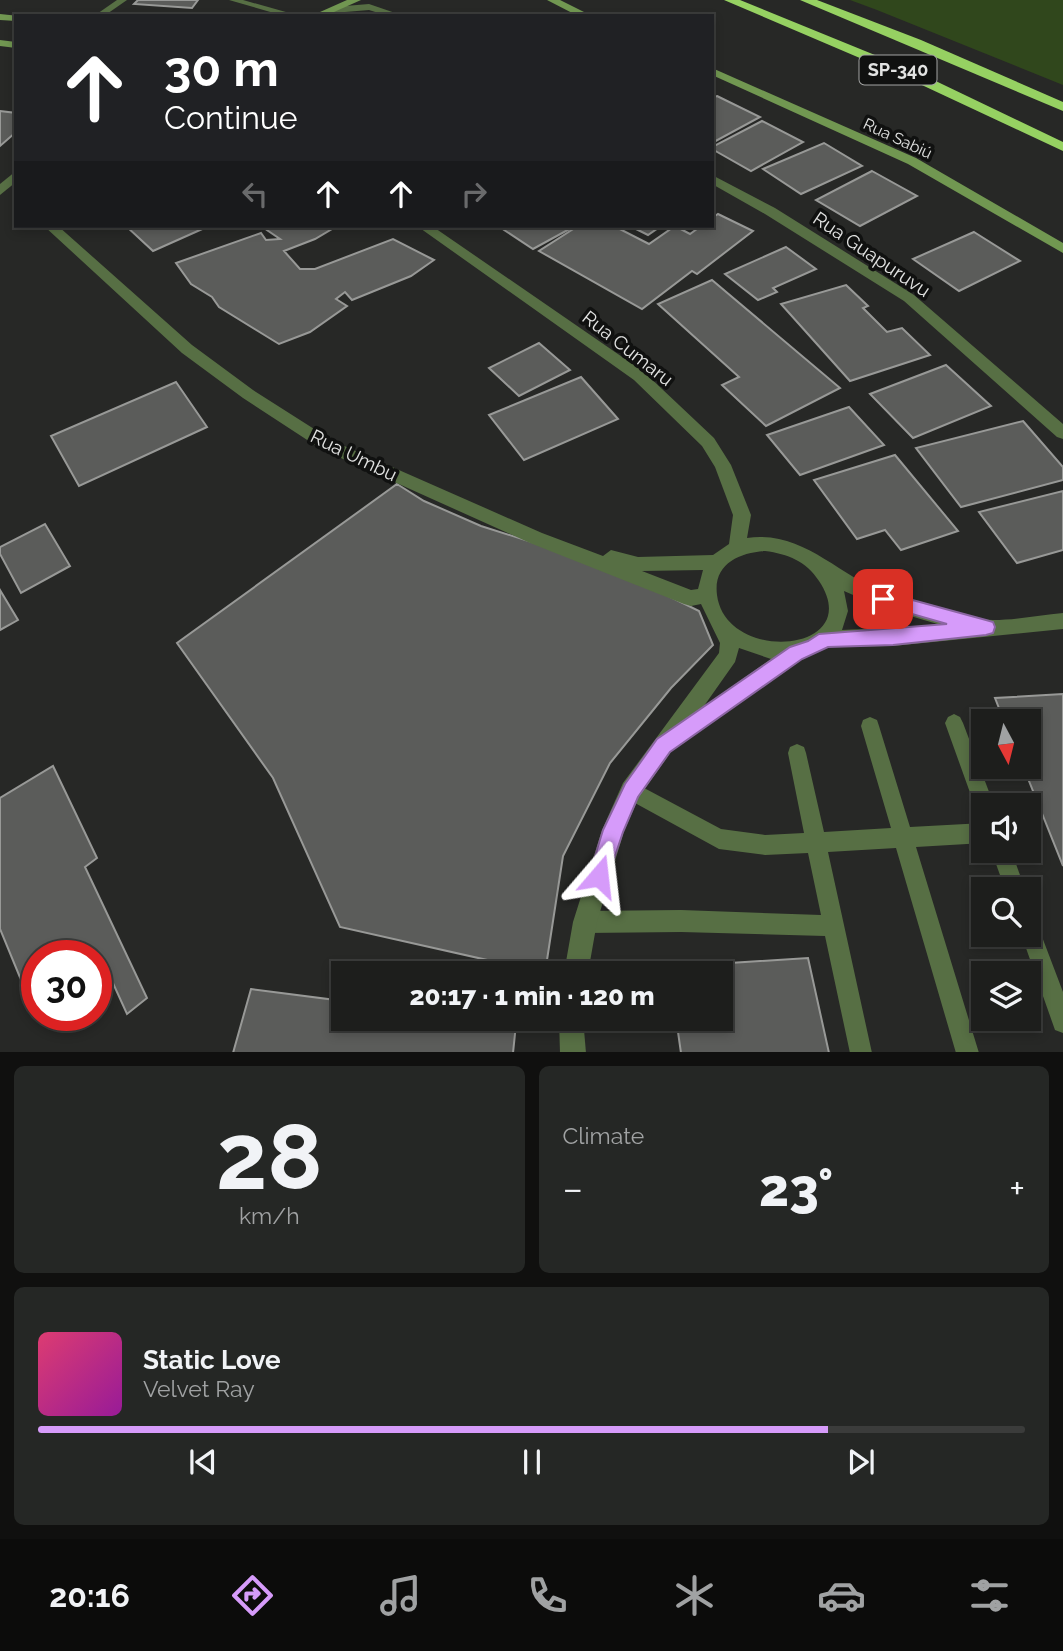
<!DOCTYPE html>
<html lang="en">
<head>
<meta charset="utf-8">
<style>
  body { margin:0; font-family:Raleway,sans-serif; background:#252725; color:#f1f3f6; height:100vh; display:flex; flex-direction:column; font-size:26px; white-space:nowrap }
  * { box-sizing:border-box; margin:0 }
  p { font-size:23px; color:#a0a2a3 }
  .icon { flex:none; width:38px; height:38px; fill:none; stroke:currentColor; stroke-width:2; stroke-linecap:round; stroke-linejoin:round }
  .map { position:relative; height:1052px; overflow:hidden }
  .details { display:flex; flex-direction:column; gap:14px; padding:14px; background:#10100f; flex:1 }
  .details>* { flex:none }
  .top-card { position:absolute; left:14px; top:14px; width:700px; height:214px; border-radius:0px; box-shadow:0 4px 10px #0003,0 0 0 2px #3b3c3b; background:#202124; color:#fff; overflow:hidden }
  .needle { width:46px; rotate:173deg }
  .controls { position:absolute; left:971px; top:709px; display:grid; gap:14px }
  .controls a { display:grid; place-items:center; width:70px; height:70px; border-radius:0px; background:#1d1e1c; box-shadow:0 4px 10px #0003,0 0 0 2px #3b3c3b; font-size:35px }
  .speed { position:absolute; left:21px; top:940px; display:flex; gap:14px; font-size:35px; font-weight:700; text-align:center }
  .speed>* { display:grid; place-content:center; width:91px; height:91px; border-radius:50%; background:#1d1e1c; box-shadow:0 4px 10px #0003,0 0 0 2px #3b3c3b; line-height:1 }
  .speed .limit { border:10px solid #d22; background:#fff; color:#111 }
  .pin { position:absolute; display:grid; place-items:center; width:60px; height:60px; color:#fff; margin:-30px; border-radius:14px; box-shadow:0 4px 10px #0006 }
  .me { position:absolute; width:77px; margin:-38px; rotate:17deg; stroke-linejoin:round; filter:drop-shadow(0 0 5px #0008) }
  .turn { display:flex; align-items:center; gap:24px; height:147px; padding:0 35px; font-size:32px }
  .turn .icon { width:91px; height:91px; stroke-width:2.5 }
  .turn b { display:block; font-size:49px; line-height:60px }
  .lanes { display:flex; align-items:center; height:66px; padding:0 35px; background:#0003; justify-content:center; gap:35px; direction:ltr }
  .lanes .off { opacity:.35 }
  .big { font-size:52px; font-weight:800; line-height:1.1 }
  .details .widget { flex:1; display:flex; flex-direction:column; justify-content:center; gap:10px; min-width:0; padding:0 24px; border-radius:10px; background:#252725 }
  .details .dial { align-items:center; gap:0 }
  .dial b { font-size:91px; line-height:1 }
  .song { display:flex; align-items:center; gap:21px }
  .cover { width:84px; height:84px; border-radius:10px; background:linear-gradient(135deg,hsl(340 70% 55%),hsl(300 70% 35%)) }
  .played { height:7px; border-radius:4px; background:linear-gradient(90deg,#d69bfa 80%,#3b3c3b 80%) }
  .keys { display:flex; justify-content:space-around; direction:ltr }
  .heat { display:flex; justify-content:space-between; align-items:center; font-size:38px; direction:ltr }
  .details .tiles { flex:1; display:grid; gap:14px; grid-template-columns:1fr 1fr }
  .widget:last-child { grid-column:span 2 }
  .trip { position:absolute; left:331px; top:961px; width:402px; height:70px; border-radius:0px; background:#1d1e1c; box-shadow:0 4px 10px #0003,0 0 0 2px #3b3c3b; font-weight:800; line-height:70px; text-align:center }
  .dock { display:flex; height:112px; justify-content:space-around; align-items:center; background:#0c0c0b; color:#a0a2a3 }
  .dock .icon { width:49px; height:49px }
  .dock .selected { color:#d69bfa }
  .dock b { font-size:32px; color:#f1f3f6 }
  .map>svg:first-child { display:block }
  .green { fill:#30471c }
  .building { fill:#5b5c5a; stroke:#989997; stroke-width:2 }
  .lines { fill:none; stroke-linecap:round; stroke-linejoin:round }
  .lane { fill:#576f44; fill-rule:evenodd }
  .street { fill:#576f44; fill-rule:evenodd }
  .secondary { fill:#719751; fill-rule:evenodd }
  .highway { fill:#96d162; fill-rule:evenodd }
  .route { fill:#d69bfa; stroke:#8b65a2; stroke-width:2 }
  .labels { text-anchor:middle; stroke-width:7; stroke-linejoin:round; paint-order:stroke }
  .far-street-label { font-size:16px; fill:#e2e3e2; stroke:#101110 }
  .shield { fill:#101110; stroke:#a3a4a3; stroke-width:2 }
  .shield-label { font-size:18px; font-weight:bold; fill:#e2e3e2 }
  .street-label { font-size:19px; fill:#e2e3e2; stroke:#101110 }
</style>
</head>
<body>
<div class="map">
<svg width="1063" height="1053" viewBox="0 0 1063 1053">
  <rect width="100%" height="100%" fill="#272826"/>
  <path class="green" d="M850 0H1063V85L877 10Z"/>
  <g class="building">
    <path d="M138 0H198L192 8 134 4Z"/>
    <path d="M717 96 760 117 712 143V98Z"/>
    <path d="M0 111 16 113V132L0 146Z"/>
    <path d="M762 121 803 142 751 171 712 149V147Z"/>
    <path d="M824 143 862 166 801 194 763 169Z"/>
    <path d="M872 171 917 196 860 226 816 200Z"/>
    <path d="M718 214 753 231 697 274 692 271 642 309 539 251 578 226H614L649 244 675 226 690 234 701 226H712V218Z"/>
    <path d="M126 226H209L153 251Z"/>
    <path d="M261 226H337L315 239 284 251 300 269H315L393 239 434 260 411 276 352 300 345 292 336 299 347 306 310 332 279 344 219 307 212 297 191 284 176 263 261 233 266 240 280 239Z"/>
    <path d="M498 226H575L533 249Z"/>
    <path d="M630 226H661L648 235Z"/>
    <path d="M974 232 1020 261 959 291 913 259Z"/>
    <path d="M786 247 816 269 773 288 777 292 758 300 725 274Z"/>
    <path d="M712 280 840 388 766 426 722 385 739 377 658 304Z"/>
    <path d="M846 285 868 306 863 308 887 332 902 328 930 355 850 381 781 304Z"/>
    <path d="M539 343 570 370 519 396 489 368Z"/>
    <path d="M946 365 991 406 913 438 870 394Z"/>
    <path d="M581 377 618 419 524 460 489 415Z"/>
    <path d="M176 382 207 427 79 486 51 436Z"/>
    <path d="M849 407 884 445 800 475 767 435Z"/>
    <path d="M1023 421 1063 467V480L961 507 916 448Z"/>
    <path d="M895 455 958 531 901 550 885 530 857 539 814 480Z"/>
    <path d="M397 484 424 501 481 526 560 551 638 581 699 611 713 645 671 688 610 763 563 856 545 973 340 927 273 778 177 643Z"/>
    <path d="M1063 491V550L1017 563 979 512Z"/>
    <path d="M45 524 70 566 21 593 0 554V547Z"/>
    <path d="M0 590 18 620 0 630Z"/>
    <path d="M1063 694V866L1023 766H1029V721H1004L995 698Z"/>
    <path d="M53 766 97 858 85 867 147 998 127 1014 112 981 96 992V956H37V985L26 992 0 929V798Z"/>
    <path d="M808 958 829 1053H681L676 1018H721V973H670L669 967Z"/>
    <path d="M251 989 343 1001V1018H476L516 1024 513 1053H233Z"/>
  </g>
  <g class="lines">
    <g class="lane">
      <path d="M117 0H127L104 16H94Z"/>
      <path d="M229 0H243L300 16H284Z"/>
      <path d="M954 714 960 717 963 723 994 805H984V814L977 812 945 723 948 717Z"/>
      <path d="M870 717 877 720 879 726 910 827 984 823V843L916 847 979 1053H956L896 848 828 852 872 1053H850L825 936 681 932 585 933 578 929 574 922 578 915 585 911 681 910 821 915 808 853 765 855 719 849 624 797 621 790 624 783 631 781 721 829 765 835 804 833 788 753 790 747 797 744 804 747 806 753 824 832 891 828 861 726 863 720Z"/>
      <path d="M991 850H1011L1025 889H1005Z"/>
      <path d="M1029 917 1036 921 1063 992V1033L1055 1030 1021 934H1029Z"/>
    </g>
    <g class="street">
      <path d="M369 4 404 16H388L369 10 333 13 328 10 333 7Z"/>
      <path d="M16 171V182L0 195V184Z"/>
      <path d="M712 175 775 208 914 295 1063 424V439L1057 437 904 301 765 214 712 184Z"/>
      <path d="M44 226H58L192 345 253 390 333 441 542 533 603 556 611 550 638 557 713 555 729 544 733 515 715 467 702 446 634 380 417 226H432L644 372 714 438 731 465 751 515 747 538C802 530 837 574 884 593 907 602 970 620 993 620 1016 620 1040 615 1063 613V629L893 646 826 647 803 657 673 749 639 797 624 831 597 922 588 973H564L573 922 602 830 623 783 719 653 720 643 701 604 691 606 684 604 530 543 321 449 243 398 182 353ZM765 551C788 554 806 561 819 581 867 653 726 665 717 595 713 564 739 553 765 551ZM703 570 698 589 691 590 642 571ZM844 591 883 608 941 625 842 630 848 611ZM739 648 771 659 704 706 735 662Z"/>
      <path d="M559 1018H583L586 1053H560Z"/>
    </g>
    <g class="secondary">
      <path d="M347 0H361L325 16H311Z"/>
      <path d="M547 0H560L592 16H578Z"/>
      <path d="M0 14 19 16H16V21L0 20Z"/>
      <path d="M0 40 16 42V48L0 46Z"/>
      <path d="M712 68 916 158 1063 243V253L908 164 712 75Z"/>
    </g>
    <g class="highway">
      <path d="M724 0H740L919 73 1063 142V151L909 79Z"/>
      <path d="M800 0H817L921 40 1063 102V111Z"/>
    </g>
  </g>
  <path class="route" d="M883 592 986 620 993 622 995 627 993 633 986 635 893 645 828 647 802 659 670 752 638 797 623 832 606 883 599 886 592 883 589 876 603 830 625 784 657 739 790 647 808 641 819 634 947 624 877 604 874 599 877 594Z"/>
  <g class="labels">
    <g class="far-street-label">
      <text transform="translate(898 138) rotate(25)" y="6">Rua Sabiú</text>
    </g>
    <rect class="shield" x="859.5" y="55.5" width="77" height="29" rx="5"/>
    <g class="shield-label">
      <text x="898" y="76">SP-340</text>
    </g>
    <g class="street-label">
      <text transform="translate(872 254) rotate(34)" y="7">Rua Guapuruvu</text>
      <text transform="translate(628 348) rotate(38)" y="7">Rua Cumaru</text>
      <text transform="translate(354 455) rotate(26)" y="7">Rua Umbu</text>
    </g>
  </g>
</svg>
<div class="controls">
<a><svg class="needle" viewBox="-14 -14 28 28"><path d="M0-13l5 13h-10z" fill="#e53935"/><path d="M0 13l5-13h-10z" fill="#a0a2a3"/></svg></a>
<a><svg class="icon" aria-label="sound" viewBox="0 0 24 24"><path d="M4 9h4l5-4v14l-5-4H4zM17 9q2 3 0 6"/></svg></a>
<a><svg class="icon" aria-label="search" viewBox="0 0 24 24"><circle cx="10" cy="10" r="6"/><path d="M15 15l6 6"/></svg></a>
<a><svg class="icon" aria-label="layers" viewBox="0 0 24 24"><path d="M12 4l9 5-9 5-9-5zM3 14l9 5 9-5"/></svg></a>
</div>
<div class="speed"><div class="limit">30</div></div>
<div class="pin" style="left:883px;top:599px;background:#d93025"><svg class="icon" aria-label="arrive" viewBox="0 0 24 24"><path d="M6 21V4h12l-3 4 3 4H6"/></svg></div>
<svg class="me" style="left:599px;top:876px" viewBox="-20 -20 40 40"><path d="M0-17L14 15 0 8-14 15z" fill="#d69bfa" stroke="#fff" stroke-width="4"/></svg>
<div class="trip">20:17 · 1 min · 120 m</div>
<div class="top-card">
<div class="turn"><svg class="icon" aria-label="ahead" viewBox="0 0 24 24"><path d="M12 20V5M6 11l6-6 6 6"/></svg><div><b>30 m</b>Continue</div></div>
<div class="lanes"><svg class="icon off" aria-label="left" viewBox="0 0 24 24"><path d="M17 20v-9H6M10 6l-5 5 5 5"/></svg><svg class="icon" aria-label="ahead" viewBox="0 0 24 24"><path d="M12 20V5M6 11l6-6 6 6"/></svg><svg class="icon" aria-label="ahead" viewBox="0 0 24 24"><path d="M12 20V5M6 11l6-6 6 6"/></svg><svg class="icon off" aria-label="right" viewBox="0 0 24 24"><path d="M7 20v-9h11M14 6l5 5-5 5"/></svg></div>
</div>
</div>
<section class="details">
<div class="tiles">
<div class="widget dial"><b>28</b><p>km/h</p></div>
<div class="widget"><p>Climate</p>
<div class="heat"><a>−</a><b class="big">23°</b><a>+</a></div>
</div>
<div class="widget">
<div class="song"><i class="cover"></i><div><b>Static Love</b><p>Velvet Ray</p></div></div>
<div class="played"></div>
<div class="keys"><svg class="icon" aria-label="previous" viewBox="0 0 24 24"><path d="M18 5L8 12l10 7zM5 5v14"/></svg><svg class="icon" aria-label="pause" viewBox="0 0 24 24"><path d="M8 5v14M16 5v14"/></svg><svg class="icon" aria-label="next" viewBox="0 0 24 24"><path d="M6 5l10 7-10 7zM19 5v14"/></svg></div>
</div>
</div>
</section>
<nav class="dock">
<b>20:16</b>
<svg class="icon selected" aria-label="directions" viewBox="0 0 24 24"><path d="M12 3l9 9-9 9-9-9zM9 14v-3h6M13 9l2 2-2 2"/></svg>
<svg class="icon" aria-label="music" viewBox="0 0 24 24"><path d="M9 18V5l10-2v13"/><circle cx="6" cy="18" r="3"/><circle cx="16" cy="16" r="3"/></svg>
<svg class="icon" aria-label="phone" viewBox="0 0 24 24"><path d="M5 4h4l2 5-3 2q2 4 5 5l2-3 5 2v4C11 20 4 13 5 4z"/></svg>
<svg class="icon" aria-label="climate" viewBox="0 0 24 24"><path d="M12 3v18M4 7l16 10M4 17L20 7"/></svg>
<svg class="icon" aria-label="car" viewBox="0 0 24 24"><path d="M5 17H2v-5l4-1 3-4h7l3 4 3 1v5h-3M9 17h6M6 11h13"/><circle cx="7" cy="17" r="2"/><circle cx="17" cy="17" r="2"/></svg>
<svg class="icon" aria-label="filters" viewBox="0 0 24 24"><path d="M4 7h16M4 17h16"/><circle cx="9" cy="7" r="2"/><circle cx="15" cy="17" r="2"/></svg>
</nav>
</body>
</html>
